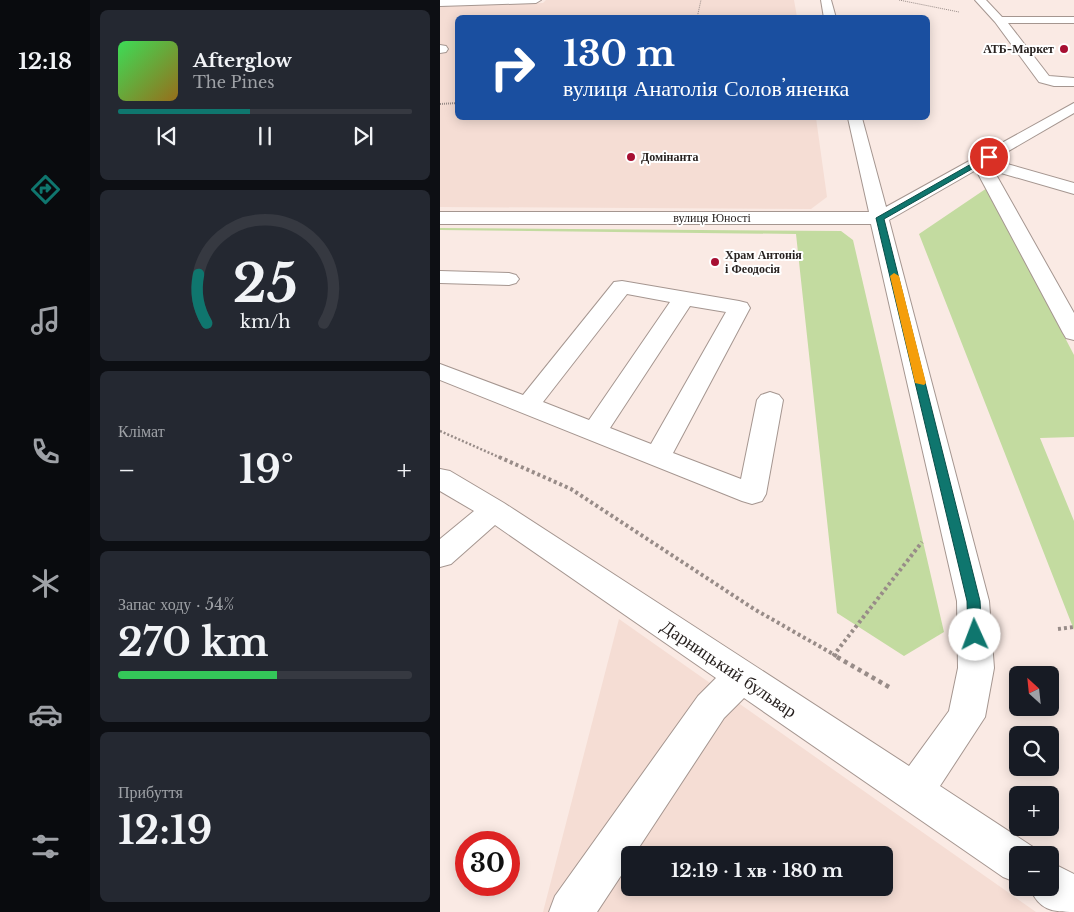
<!DOCTYPE html>
<html lang="uk">
<head>
<meta charset="utf-8">
<style>
  body { margin:0; font-family:"Libre Baskerville",serif; background:#242831; color:#f1f3f6; height:100vh; display:flex; flex-direction:column; font-size:19px; white-space:nowrap }
  * { box-sizing:border-box; margin:0 }
  p { font-size:16px; color:#9ea1a6 }
  .icon { flex:none; width:28px; height:28px; fill:none; stroke:currentColor; stroke-width:2; stroke-linecap:round; stroke-linejoin:round }
  .map { position:relative; flex:1; overflow:hidden }
  .panel { display:flex; flex-direction:column; gap:10px; padding:10px; background:#0d0f14; width:350px }
  .panel>* { flex:none }
  .hud { position:absolute; left:15px; top:15px; width:475px; height:105px; border-radius:8px; box-shadow:0 2px 12px #0003; background:#1a4fa0; color:#fff; overflow:hidden }
  .needle { width:32px; rotate:333deg }
  .buttons { position:absolute; left:569px; top:666px; display:grid; gap:10px }
  .buttons a { display:grid; place-items:center; width:50px; height:50px; border-radius:8px; background:#171b24; box-shadow:0 2px 12px #0003; font-size:25px }
  .speed { position:absolute; left:15px; top:831px; display:flex; gap:10px; font-size:25px; font-weight:700; text-align:center }
  .speed>* { display:grid; place-content:center; width:65px; height:65px; border-radius:50%; background:#171b24; box-shadow:0 2px 12px #0003; line-height:1 }
  .speed .limit { border:8px solid #d22; background:#fff; color:#111 }
  .pin { position:absolute; display:grid; place-items:center; width:42px; height:42px; color:#fff; margin:-21px; border:2px solid #fff; border-radius:50%; box-shadow:0 1px 5px #0007 }
  .me { position:absolute; width:55px; margin:-28px; rotate:358deg; stroke-linejoin:round; filter:drop-shadow(0 0 4px #0008) }
  .turn { display:flex; align-items:center; gap:18px; height:105px; padding:0 25px; font-size:22px }
  .turn .icon { width:65px; height:65px; stroke-width:2.5 }
  .turn b { display:block; font-size:35px; line-height:42px }
  .big { font-size:38px; font-weight:800; line-height:1.1 }
  .panel .widget { flex:1; display:flex; flex-direction:column; justify-content:center; gap:8px; min-width:0; padding:0 18px; border-radius:8px; background:#242831 }
  .panel .dial { align-items:center; gap:0 }
  .dial svg { height:130px; overflow:visible; fill:none; stroke:#363941; stroke-width:7; stroke-linecap:round; text-anchor:middle }
  .dial text { fill:#f1f3f6; stroke:none }
  .song { display:flex; align-items:center; gap:15px }
  .cover { width:60px; height:60px; border-radius:8px; background:linear-gradient(135deg,hsl(130 70% 55%),hsl(40 70% 35%)) }
  .played { height:5px; border-radius:2px; background:linear-gradient(90deg,#0f766e 45%,#363941 45%) }
  .keys { display:flex; justify-content:space-around; direction:ltr }
  .heat { display:flex; justify-content:space-between; align-items:center; font-size:28px; direction:ltr }
  .charge { height:8px; border-radius:4px; background:linear-gradient(90deg,#34c759 54%,#363941 0) }
  .trip { position:absolute; left:181px; top:846px; width:272px; height:50px; border-radius:8px; background:#171b24; box-shadow:0 2px 12px #0003; font-weight:800; line-height:50px; text-align:center }
  main { display:flex; flex:1; min-height:0 }
  .tab-bar { display:flex; flex-direction:column; width:90px; justify-content:space-around; align-items:center; background:#090b0e; color:#9ea1a6 }
  .tab-bar .icon { width:35px; height:35px }
  .tab-bar .active { color:#0f766e }
  .tab-bar b { font-size:22px; color:#f1f3f6 }
  .map>svg:first-child { display:block }
  .built { fill:#f5ddd4; fill-rule:evenodd }
  .green { fill:#c3dba0 }
  .lines { fill:none; stroke-linecap:round; stroke-linejoin:round }
  .minor-casing { stroke:#a59690; stroke-width:2 }
  .path-far4 { stroke:#988c88; stroke-width:1; stroke-dasharray:1 1; stroke-linecap:butt }
  .path-far3 { stroke:#988c88; stroke-width:2; stroke-dasharray:1 1; stroke-linecap:butt }
  .path-far2 { stroke:#988c88; stroke-width:2.5; stroke-dasharray:2 2; stroke-linecap:butt }
  .path-far1 { stroke:#988c88; stroke-width:4; stroke-dasharray:3 3; stroke-linecap:butt }
  .path { stroke:#988c88; stroke-width:4.5; stroke-dasharray:4 4; stroke-linecap:butt }
  .minor { fill:#fff; fill-rule:evenodd }
  .route { fill:#0f766e; stroke:#0a4d48 }
  .slow { fill:#f59e0b }
  .poi-dot { fill:#a70f32; stroke:#fff; stroke-width:2 }
  .labels { text-anchor:middle; stroke-width:4; stroke-linejoin:round; paint-order:stroke }
  .far-poi-label { font-size:12px; font-weight:bold; fill:#282220; stroke:#fff; text-anchor:start }
  .far-street-label { font-size:12px; fill:#282220; stroke:#fff }
  .near-street-label { font-size:18px; fill:#282220; stroke:#fff }
</style>
</head>
<body>
<main>
<nav class="tab-bar">
<b>12:18</b>
<svg class="icon active" aria-label="directions" viewBox="0 0 24 24"><path d="M12 3l9 9-9 9-9-9zM9 14v-3h6M13 9l2 2-2 2"/></svg>
<svg class="icon" aria-label="music" viewBox="0 0 24 24"><path d="M9 18V5l10-2v13"/><circle cx="6" cy="18" r="3"/><circle cx="16" cy="16" r="3"/></svg>
<svg class="icon" aria-label="phone" viewBox="0 0 24 24"><path d="M5 4h4l2 5-3 2q2 4 5 5l2-3 5 2v4C11 20 4 13 5 4z"/></svg>
<svg class="icon" aria-label="climate" viewBox="0 0 24 24"><path d="M12 3v18M4 7l16 10M4 17L20 7"/></svg>
<svg class="icon" aria-label="car" viewBox="0 0 24 24"><path d="M5 17H2v-5l4-1 3-4h7l3 4 3 1v5h-3M9 17h6M6 11h13"/><circle cx="7" cy="17" r="2"/><circle cx="17" cy="17" r="2"/></svg>
<svg class="icon" aria-label="filters" viewBox="0 0 24 24"><path d="M4 7h16M4 17h16"/><circle cx="9" cy="7" r="2"/><circle cx="15" cy="17" r="2"/></svg>
</nav>
<section class="panel">
<div class="widget">
<div class="song"><i class="cover"></i><div><b>Afterglow</b><p>The Pines</p></div></div>
<div class="played"></div>
<div class="keys"><svg class="icon" aria-label="previous" viewBox="0 0 24 24"><path d="M18 5L8 12l10 7zM5 5v14"/></svg><svg class="icon" aria-label="pause" viewBox="0 0 24 24"><path d="M8 5v14M16 5v14"/></svg><svg class="icon" aria-label="next" viewBox="0 0 24 24"><path d="M6 5l10 7-10 7zM19 5v14"/></svg></div>
</div>
<div class="widget dial"><svg viewBox="0 0 100 80">
<path d="M14 69A42 42 0 1 1 86 69"/>
<path d="M14 69A42 42 0 0 1 9 39" stroke="#0f766e"/>
<text x="50" y="56" font-size="32" font-weight="700">25</text>
<text x="50" y="72" font-size="11">km/h</text>
</svg></div>
<div class="widget"><p>Клімат</p>
<div class="heat"><a>−</a><b class="big">19°</b><a>+</a></div>
</div>
<div class="widget"><p>Запас ходу · 54%</p><b class="big">270 km</b><div class="charge"></div></div>
<div class="widget"><p>Прибуття</p><b class="big">12:19</b></div>
</section>
<div class="map">
<svg width="634" height="912" viewBox="0 0 634 912">
  <rect width="100%" height="100%" fill="#faeae4"/>
  <g class="built">
    <path d="M106 0H354L357 17 18 18V118H376L387 197 371 209 0 207V5L103 3Z"/>
    <path d="M179 619 596 912H103ZM190 855H445V888H190Z"/>
  </g>
  <g class="green">
    <path d="M547 188 634 355V437L600 438 634 521V630L479 234Z"/>
    <path d="M0 228 401 231 413 240 504 632 464 656 397 613 356 234 0 230Z"/>
  </g>
  <g class="lines">
    <g class="minor-casing">
      <g id="minor">
        <path d="M0 0H101L96 3 0 6Z"/>
        <path d="M381 0H391L396 18H384Z"/>
        <path d="M535 0H546L562 17H634V23H568L609 76 634 78V86H614L599 82 555 22Z"/>
        <path d="M0 45 6 46 8 49 6 52 0 53Z"/>
        <path d="M634 103V113L553 160 634 183V194L554 171 634 313V340L626 338 623 333 536 170 449 220 549 601 554 668 545 717 500 786 593 847 596 855H578V883L563 877 304 698 284 718 194 855H190V862L157 912H109L115 896 258 696 276 678 55 525 11 564 0 567V539L34 511 0 491V469L10 471 64 503 469 766 509 711 518 668 517 601 431 224H0V212H429L408 118H422L446 207Z"/>
        <path d="M0 271 69 273 76 275 79 279 76 283 69 285 0 283Z"/>
        <path d="M182 281 299 301 307 303 310 308 233 453 301 479 317 400 321 395 330 392 339 395 343 400 326 494 322 501 312 504 302 501 0 380V364L83 395 174 282ZM187 294 230 302 149 420 103 402ZM250 306 286 312 211 444 170 428Z"/>
        <path d="M610 862 634 874V912C612 912 599 910 590 888H610Z"/>
      </g>
    </g>
    <g class="path-far4">
      <path d="M459 0 519 12"/>
      <path d="M257 18 261 0"/>
    </g>
    <path class="path-far3" d="M0 104 18 103"/>
    <path class="path-far2" d="M0 431 61 458"/>
    <g class="path-far1">
      <path d="M59 457 131 489 314 609 400 658"/>
      <path d="M618 629 634 627"/>
      <path d="M393 656 482 542"/>
    </g>
    <path class="path" d="M397 657 449 687"/>
    <use href="#minor" class="minor"/>
  </g>
  <path class="route" d="M547 155 553 157 444 219 540 601 542 635 540 639H530L528 635 527 601 436 218Z"/>
  <path class="slow" d="M454 273 459 276 486 383 484 385 475 383 450 276Z"/>
  <g class="poi-dot">
    <circle cx="624" cy="49" r="5"/>
    <circle cx="191" cy="157" r="5"/>
    <circle cx="275" cy="262" r="5"/>
  </g>
  <g class="labels">
    <g class="far-poi-label">
      <text x="614" y="53" text-anchor="end">АТБ-Маркет</text>
      <text x="201" y="161">Домінанта</text>
      <text x="285" y="259">Храм Антонія<tspan x="285" dy="14">і Феодосія</tspan></text>
    </g>
    <g class="far-street-label">
      <text x="272" y="222">вулиця Юності</text>
    </g>
    <g class="near-street-label">
      <text transform="translate(289 669) rotate(34)" y="6">Дарницький бульвар</text>
    </g>
  </g>
</svg>
<div class="buttons">
<a><svg class="needle" viewBox="-14 -14 28 28"><path d="M0-13l5 13h-10z" fill="#e53935"/><path d="M0 13l5-13h-10z" fill="#9ea1a6"/></svg></a>
<a><svg class="icon" aria-label="search" viewBox="0 0 24 24"><circle cx="10" cy="10" r="6"/><path d="M15 15l6 6"/></svg></a>
<a>+</a>
<a>−</a>
</div>
<div class="speed"><div class="limit">30</div></div>
<div class="pin" style="left:549px;top:157px;background:#d93025"><svg class="icon" aria-label="arrive" viewBox="0 0 24 24"><path d="M6 21V4h12l-3 4 3 4H6"/></svg></div>
<svg class="me" style="left:535px;top:635px" viewBox="-20 -20 40 40"><circle r="19" fill="#fff"/><path d="M0-13L10 11 0 6-10 11z" fill="#0f766e"/></svg>
<div class="trip">12:19 · 1 хв · 180 m</div>
<div class="hud">
<div class="turn"><svg class="icon" aria-label="right" viewBox="0 0 24 24"><path d="M7 20v-9h11M14 6l5 5-5 5"/></svg><div><b>130 m</b>вулиця Анатолія Соловʼяненка</div></div>
</div>
</div>
</main>
</body>
</html>
